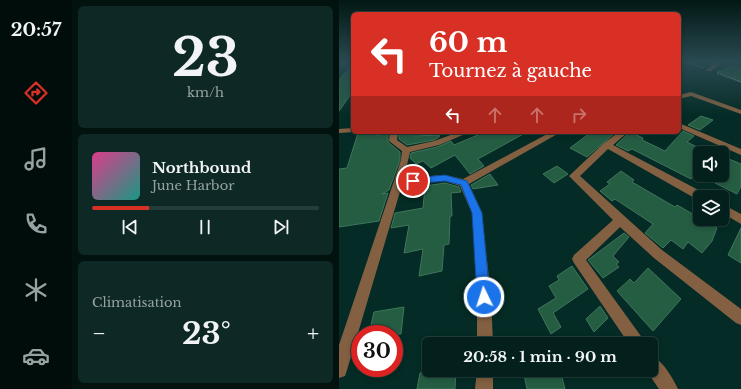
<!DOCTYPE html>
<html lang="fr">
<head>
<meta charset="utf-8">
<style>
  body { margin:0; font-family:"Libre Baskerville",serif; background:#0d2825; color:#f1f3f6; height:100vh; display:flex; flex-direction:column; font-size:15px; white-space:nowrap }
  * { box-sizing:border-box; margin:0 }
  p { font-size:13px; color:#97a3a3 }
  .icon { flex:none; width:22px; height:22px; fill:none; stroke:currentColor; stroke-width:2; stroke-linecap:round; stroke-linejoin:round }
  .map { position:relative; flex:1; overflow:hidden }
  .drawer { display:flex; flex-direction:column; gap:6px; padding:6px; background:#02120f; width:267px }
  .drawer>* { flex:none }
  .banner { position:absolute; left:12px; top:12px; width:330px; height:122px; border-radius:6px; box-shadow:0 2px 6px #0003,0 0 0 1px #243e3b; background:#d93025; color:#fff; overflow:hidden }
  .fabs { position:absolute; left:354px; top:146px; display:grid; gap:8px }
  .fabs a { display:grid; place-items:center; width:36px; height:36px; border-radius:6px; background:#03201c; box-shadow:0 2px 6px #0003,0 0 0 1px #243e3b; font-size:20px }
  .speed { position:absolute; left:12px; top:325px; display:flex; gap:8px; font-size:20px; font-weight:700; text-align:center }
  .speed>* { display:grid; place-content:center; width:52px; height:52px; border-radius:50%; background:#03201c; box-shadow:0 2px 6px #0003,0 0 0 1px #243e3b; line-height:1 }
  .speed .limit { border:6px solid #d22; background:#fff; color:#111 }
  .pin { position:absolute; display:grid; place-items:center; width:34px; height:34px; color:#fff; margin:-17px; border:2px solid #fff; border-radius:50%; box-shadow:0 1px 4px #0007 }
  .me { position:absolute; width:44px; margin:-22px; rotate:356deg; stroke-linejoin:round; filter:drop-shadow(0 0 3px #0008) }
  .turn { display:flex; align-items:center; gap:14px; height:84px; padding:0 12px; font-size:18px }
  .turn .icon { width:52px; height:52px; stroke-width:2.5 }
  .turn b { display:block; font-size:28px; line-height:34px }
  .lanes { display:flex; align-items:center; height:38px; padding:0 12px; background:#0003; justify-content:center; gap:20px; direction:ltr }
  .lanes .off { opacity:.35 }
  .big { font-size:30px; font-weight:700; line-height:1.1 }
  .drawer .tile { flex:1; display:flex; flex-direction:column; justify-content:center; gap:6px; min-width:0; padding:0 14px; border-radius:6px; background:#0d2825 }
  .drawer .dial { align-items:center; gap:0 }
  .dial b { font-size:52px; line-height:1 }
  .song { display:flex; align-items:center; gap:12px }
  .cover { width:48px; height:48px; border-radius:6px; background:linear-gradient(135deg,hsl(330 70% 55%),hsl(170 70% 35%)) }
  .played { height:4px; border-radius:2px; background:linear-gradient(90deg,#d93025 25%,#243e3b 25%) }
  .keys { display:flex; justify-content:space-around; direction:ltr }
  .heat { display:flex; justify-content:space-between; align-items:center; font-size:22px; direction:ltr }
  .trip { position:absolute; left:83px; top:337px; width:236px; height:40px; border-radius:6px; background:#03201c; box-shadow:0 2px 6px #0003,0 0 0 1px #243e3b; font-weight:700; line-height:40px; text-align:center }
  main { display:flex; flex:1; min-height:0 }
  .dock { display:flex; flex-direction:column; width:72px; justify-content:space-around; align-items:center; background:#010d0b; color:#97a3a3 }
  .dock .icon { width:28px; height:28px }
  .dock .on { color:#d93025 }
  .dock b { font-size:18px; color:#f1f3f6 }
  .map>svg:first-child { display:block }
  .building { fill:#255d43; stroke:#3f765b }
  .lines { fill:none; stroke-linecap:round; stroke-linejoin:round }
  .path { stroke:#6e928c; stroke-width:1.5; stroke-dasharray:2.5 1; stroke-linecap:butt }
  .minor { fill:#836042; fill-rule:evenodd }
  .route { fill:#1a73e8; stroke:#114b97 }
</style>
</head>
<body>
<main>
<nav class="dock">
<b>20:57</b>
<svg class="icon on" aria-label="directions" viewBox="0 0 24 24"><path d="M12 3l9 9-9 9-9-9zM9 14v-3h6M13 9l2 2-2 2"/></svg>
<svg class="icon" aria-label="music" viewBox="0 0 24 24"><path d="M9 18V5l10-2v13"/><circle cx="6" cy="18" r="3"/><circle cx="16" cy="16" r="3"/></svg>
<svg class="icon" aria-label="phone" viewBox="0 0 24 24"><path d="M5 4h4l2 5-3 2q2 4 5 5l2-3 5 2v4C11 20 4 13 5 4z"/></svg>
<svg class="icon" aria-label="climate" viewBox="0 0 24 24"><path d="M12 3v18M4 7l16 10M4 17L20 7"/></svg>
<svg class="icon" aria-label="car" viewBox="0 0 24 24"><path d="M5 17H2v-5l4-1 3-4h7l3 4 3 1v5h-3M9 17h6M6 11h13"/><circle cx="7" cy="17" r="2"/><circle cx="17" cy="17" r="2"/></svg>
</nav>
<section class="drawer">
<div class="tile dial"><b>23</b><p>km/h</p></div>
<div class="tile">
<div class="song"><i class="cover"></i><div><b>Northbound</b><p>June Harbor</p></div></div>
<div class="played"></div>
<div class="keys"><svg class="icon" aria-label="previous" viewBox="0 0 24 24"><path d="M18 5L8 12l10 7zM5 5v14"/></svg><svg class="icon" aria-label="pause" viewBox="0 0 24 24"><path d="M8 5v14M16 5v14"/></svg><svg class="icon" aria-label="next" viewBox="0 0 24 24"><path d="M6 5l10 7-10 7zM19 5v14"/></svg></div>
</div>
<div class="tile"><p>Climatisation</p>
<div class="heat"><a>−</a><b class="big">23°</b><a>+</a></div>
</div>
</section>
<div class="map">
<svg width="402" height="389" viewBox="0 0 402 389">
  <rect width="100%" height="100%" fill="#042b25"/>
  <g class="building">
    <path d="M14 64V91L0 111V80Z"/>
    <path d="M395 66 402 68V82L378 72Z"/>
    <path d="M362 116 374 120 361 130 349 125Z"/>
    <path d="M344 131 355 136 348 142 370 153H361V167L352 179 293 149 289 151 277 145 291 132 304 138 303 140 326 151Z"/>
    <path d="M30 132H39L37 135 49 134V142L61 152V160L50 190 43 194 49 193 40 221 0 227V169L8 168 19 133Z"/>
    <path d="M76 132 75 136 101 135 100 137 95 140 68 145 60 139V133Z"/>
    <path d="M146 132H188L139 159 145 166 131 174 116 155 92 168 84 161 77 164 71 158 72 153 98 147 112 141 115 145Z"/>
    <path d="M250 132H277L248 157 231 148 251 133Z"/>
    <path d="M383 156 402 164V186L398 194 376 183 381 175H383Z"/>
    <path d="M218 166 229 174 215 183 204 174Z"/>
    <path d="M282 171 295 180 293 182 336 207 338 205 378 228 373 241 363 253 349 242 344 249 332 240 324 248 306 233 314 224 276 199 273 201 261 191 271 184 268 182Z"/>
    <path d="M151 174 159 185 134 189 132 185Z"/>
    <path d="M106 183 120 187 122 192 112 193 113 216H111L110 244 105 245 103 271 80 276 84 249 65 253 70 225 52 228 54 221 56 213 84 208 86 186Z"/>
    <path d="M402 228V263L389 255Z"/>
    <path d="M285 233 290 237 274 256 280 262 277 264 280 267 264 278 249 260Z"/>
    <path d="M233 266 249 289 214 313 222 327 212 334 199 309 217 298 210 286 220 280 218 276Z"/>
    <path d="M309 268 342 299 314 331 278 291 291 279 295 283Z"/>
    <path d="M261 306 269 318 255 332 247 319Z"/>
    <path d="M65 307 62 334H30L35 312Z"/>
    <path d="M96 370H117L116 389H78L81 373Z"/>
    <path d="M184 370H221L226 389H188Z"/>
  </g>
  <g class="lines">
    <g class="path">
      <path d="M349 62 364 68"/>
      <path d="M378 73 402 82"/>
    </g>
    <g class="minor">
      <path d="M378 62H384L372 71H368V69Z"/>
      <path d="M352 92 402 110V114L352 96 340 99V95Z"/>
      <path d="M340 123 402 149V155L340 128Z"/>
      <path d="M14 128 15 132 0 133V129Z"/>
      <path d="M51 132H59L58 140 68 147 95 141 120 132H131L100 145 71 152 65 178 106 175 124 179 212 132H222L130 184 143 213 152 297 154 344H138V297L133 213 121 186 106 181 63 185 8 370 6 376 0 378V345L62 160 63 151 50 141Z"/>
      <path d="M280 132H289L274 145 367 194 368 197H361V200H359L269 149 241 176 323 250 402 309V325L397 323 315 258 281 227 247 260 304 339 307 344H290L235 263 233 259 235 255 274 220 230 176 265 143Z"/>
      <path d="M383 204 402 214V224L383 213Z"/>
      <path d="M312 355C323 360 334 378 339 389H320L307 370H312Z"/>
      <path d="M138 370H154V389H136Z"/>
    </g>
  </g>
  <linearGradient id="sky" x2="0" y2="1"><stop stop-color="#021814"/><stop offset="0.53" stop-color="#294a51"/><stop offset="1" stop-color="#294a51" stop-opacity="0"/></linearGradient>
  <rect width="402" height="116" fill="url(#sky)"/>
  <path class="route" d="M106 175 128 181 143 213 151 297 149 301 145 303 140 301 138 297 133 213 122 185 106 181 74 184 70 181 74 178Z"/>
</svg>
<div class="fabs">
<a><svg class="icon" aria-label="sound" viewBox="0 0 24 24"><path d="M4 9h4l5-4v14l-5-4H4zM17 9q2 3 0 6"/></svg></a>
<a><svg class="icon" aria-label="layers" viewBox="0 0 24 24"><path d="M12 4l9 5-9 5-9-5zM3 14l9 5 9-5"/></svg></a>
</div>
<div class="speed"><div class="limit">30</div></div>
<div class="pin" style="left:74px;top:181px;background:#d93025"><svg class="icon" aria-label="arrive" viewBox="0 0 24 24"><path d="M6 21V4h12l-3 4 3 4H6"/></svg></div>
<svg class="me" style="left:145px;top:297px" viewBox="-20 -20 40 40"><circle r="17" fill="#1a73e8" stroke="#fff" stroke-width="3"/><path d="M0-11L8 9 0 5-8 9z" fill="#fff"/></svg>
<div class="trip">20:58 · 1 min · 90 m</div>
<div class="banner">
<div class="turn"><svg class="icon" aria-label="left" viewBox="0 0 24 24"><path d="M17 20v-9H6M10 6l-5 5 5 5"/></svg><div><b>60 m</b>Tournez à gauche</div></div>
<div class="lanes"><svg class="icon" aria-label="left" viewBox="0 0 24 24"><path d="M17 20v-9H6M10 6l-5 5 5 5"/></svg><svg class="icon off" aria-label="ahead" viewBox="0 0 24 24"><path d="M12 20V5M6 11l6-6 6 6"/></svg><svg class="icon off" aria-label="ahead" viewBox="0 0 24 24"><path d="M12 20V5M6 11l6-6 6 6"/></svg><svg class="icon off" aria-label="right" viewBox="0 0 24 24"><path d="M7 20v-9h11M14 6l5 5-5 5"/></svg></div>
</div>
</div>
</main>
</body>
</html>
